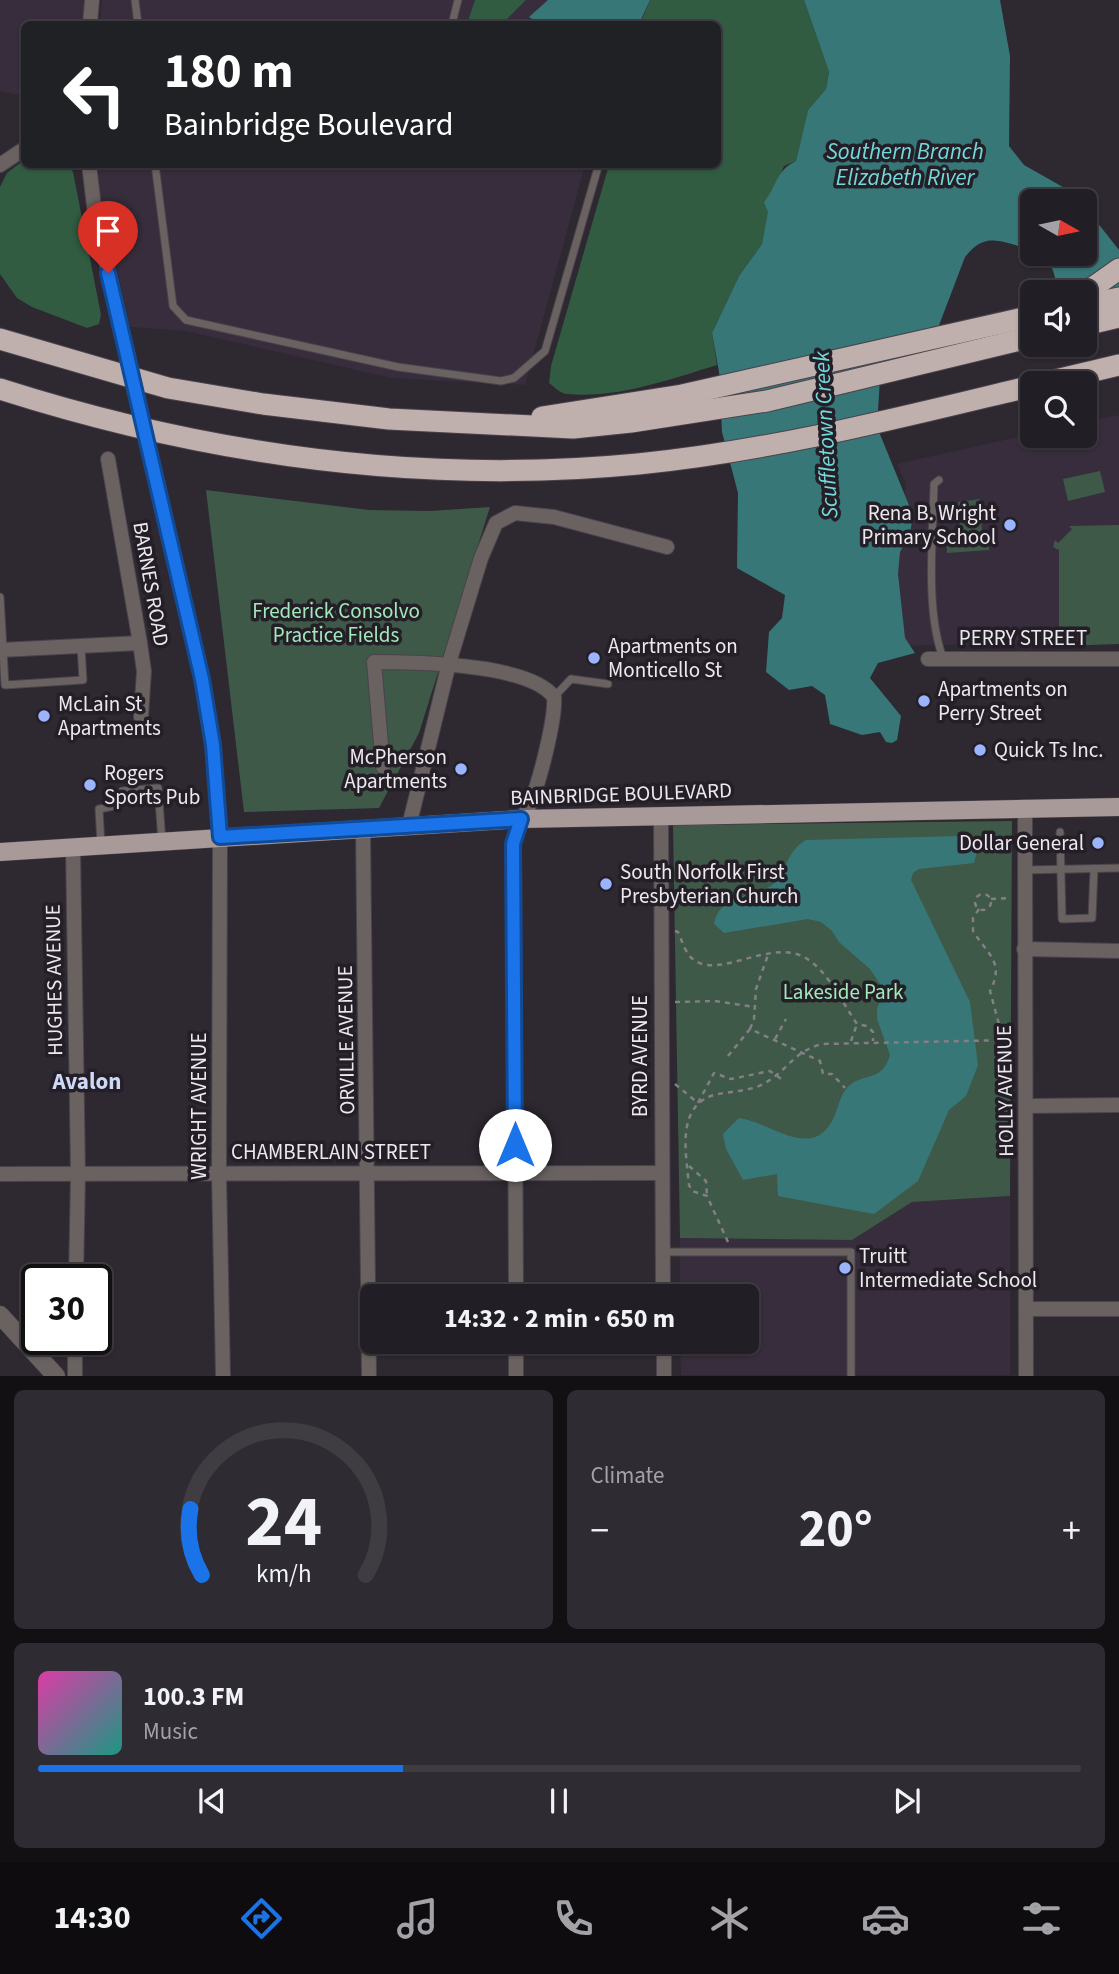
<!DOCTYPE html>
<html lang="en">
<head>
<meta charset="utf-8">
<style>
  body { margin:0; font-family:"Source Sans 3",sans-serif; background:#2e2b32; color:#f1f3f6; height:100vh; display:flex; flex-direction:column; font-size:26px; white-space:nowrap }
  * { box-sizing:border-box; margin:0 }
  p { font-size:23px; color:#a2a2a7 }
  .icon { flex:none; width:38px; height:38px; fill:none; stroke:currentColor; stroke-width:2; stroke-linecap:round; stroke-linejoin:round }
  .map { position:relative; height:1376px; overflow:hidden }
  .sheet { display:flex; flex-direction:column; gap:14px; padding:14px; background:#131014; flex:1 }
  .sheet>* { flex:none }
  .guide { position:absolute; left:21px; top:21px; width:700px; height:147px; border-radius:10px; box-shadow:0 2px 5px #0004,0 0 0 2px #3f3c42; background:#202124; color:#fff; overflow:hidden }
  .needle { width:46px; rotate:99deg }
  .tools { position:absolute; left:1020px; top:189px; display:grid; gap:14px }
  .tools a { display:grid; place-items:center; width:77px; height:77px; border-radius:10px; background:#221e25; box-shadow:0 2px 5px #0004,0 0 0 2px #3f3c42; font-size:35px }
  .speed { position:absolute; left:21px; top:1264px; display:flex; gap:14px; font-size:35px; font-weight:700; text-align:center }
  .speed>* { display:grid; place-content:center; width:91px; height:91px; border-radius:50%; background:#221e25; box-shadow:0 2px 5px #0004,0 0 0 2px #3f3c42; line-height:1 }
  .speed .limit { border:4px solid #111; border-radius:10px; background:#fff; color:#111 }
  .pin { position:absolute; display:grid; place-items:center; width:60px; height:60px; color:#fff; margin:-72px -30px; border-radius:50% 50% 50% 0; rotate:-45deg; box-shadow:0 0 7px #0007 }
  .pin .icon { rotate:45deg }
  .me { position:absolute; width:77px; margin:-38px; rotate:0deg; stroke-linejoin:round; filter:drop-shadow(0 0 5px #0008) }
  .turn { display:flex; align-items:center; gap:24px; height:147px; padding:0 28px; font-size:32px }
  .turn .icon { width:91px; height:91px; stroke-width:2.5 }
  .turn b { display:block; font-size:49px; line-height:60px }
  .big { font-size:52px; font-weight:700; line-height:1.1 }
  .sheet .card { flex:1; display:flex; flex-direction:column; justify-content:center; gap:10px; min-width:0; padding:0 24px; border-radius:10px; background:#2e2b32 }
  .sheet .dial { align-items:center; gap:0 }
  .dial svg { height:182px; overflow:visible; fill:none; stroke:#3f3c42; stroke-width:7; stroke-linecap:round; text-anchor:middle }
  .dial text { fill:#f1f3f6; stroke:none }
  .song { display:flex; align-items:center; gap:21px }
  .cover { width:84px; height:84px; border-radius:10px; background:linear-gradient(135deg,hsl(320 70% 55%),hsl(170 70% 35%)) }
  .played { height:7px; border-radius:4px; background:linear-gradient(90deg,#1a73e8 35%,#3f3c42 35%) }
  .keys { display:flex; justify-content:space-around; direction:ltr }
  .heat { display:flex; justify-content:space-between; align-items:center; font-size:38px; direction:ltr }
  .sheet .tiles { flex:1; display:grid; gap:14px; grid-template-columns:1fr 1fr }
  .card:last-child { grid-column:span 2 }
  .trip { position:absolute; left:360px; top:1284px; width:399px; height:70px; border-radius:10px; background:#221e25; box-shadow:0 2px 5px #0004,0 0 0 2px #3f3c42; font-weight:700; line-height:70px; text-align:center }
  .tab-bar { display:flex; height:112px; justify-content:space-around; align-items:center; background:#0e0c0f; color:#a2a2a7 }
  .tab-bar .icon { width:49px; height:49px }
  .tab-bar .selected { color:#1a73e8 }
  .tab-bar b { font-size:32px; color:#f1f3f6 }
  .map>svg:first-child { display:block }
  .built { fill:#372d3c }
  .green { fill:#3e5947 }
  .forest { fill:#315c42 }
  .water { fill:#377778 }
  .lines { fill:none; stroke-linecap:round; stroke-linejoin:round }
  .service-casing { stroke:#49434b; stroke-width:9 }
  .minor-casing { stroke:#49434b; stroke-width:16 }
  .tertiary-casing { stroke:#49434b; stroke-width:19 }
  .primary-casing { stroke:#49434b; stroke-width:19 }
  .motorway-casing { stroke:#49434b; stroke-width:23 }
  .path { stroke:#847f87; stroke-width:2.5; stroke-dasharray:5 5; stroke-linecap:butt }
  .service { stroke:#696261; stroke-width:7 }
  .minor { stroke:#696261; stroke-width:14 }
  .tertiary { stroke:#696261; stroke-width:18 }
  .primary { stroke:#a89a98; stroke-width:18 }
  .motorway { stroke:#c0b0ad; stroke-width:21 }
  .minor-bridge-casing { stroke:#49434b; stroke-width:16; stroke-linecap:butt }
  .minor-bridge { stroke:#696261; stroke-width:14 }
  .route-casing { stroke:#114b97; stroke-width:18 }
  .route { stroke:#1a73e8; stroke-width:12 }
  .poi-dot { fill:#9ab5fd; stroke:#241e27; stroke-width:2.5 }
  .labels { text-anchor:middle; stroke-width:7; stroke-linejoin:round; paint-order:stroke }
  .poi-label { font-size:21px; fill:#ece8ee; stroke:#241e27; text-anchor:start }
  .street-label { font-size:21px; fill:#ece8ee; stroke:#241e27 }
  .park-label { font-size:21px; fill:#a1e8ba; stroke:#241e27 }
  .water-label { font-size:23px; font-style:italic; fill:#73d9db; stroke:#241e27 }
  .neighbourhood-label { font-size:23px; font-weight:bold; fill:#ced9f5; stroke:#241e27 }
</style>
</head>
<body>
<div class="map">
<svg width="1119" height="1376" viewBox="0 0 1119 1376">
  <rect width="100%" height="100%" fill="#2e2831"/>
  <g class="built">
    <path d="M0 0H85L82 24H24V96L0 91Z"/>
    <path d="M102 0H622L615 24H100Z"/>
    <path d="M98 165H585L525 385 391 378 186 331 130 327 100 193Z"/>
    <path d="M1119 415V642L893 646 898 541 906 484 897 464 1032 434 1085 436V422Z"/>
    <path d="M1010 1196V1375H681L680 1342H747V1297H680V1238L852 1240 912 1202Z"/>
  </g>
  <g class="green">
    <path d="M1100 471 1105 492 1068 501 1063 479Z"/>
    <path d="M206 490 369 510 430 511 490 507 419 733 379 808 244 812Z"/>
    <path d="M980 499 982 531H988L989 550 947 553 946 535 960 533 958 502Z"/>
    <path d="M1119 525V644L1059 646V550L1053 547 1055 540 1058 543 1072 529 1069 526Z"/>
    <path d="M1012 821 1010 1196 912 1202 852 1240 680 1238 673 825Z"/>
  </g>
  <g class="forest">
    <path d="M475 0H526L502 24H467Z"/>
    <path d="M650 0H804L829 72 826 89 808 110 796 161 784 166 774 191 762 244 739 276 712 333 717 365C671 379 616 399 567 394 560 393 554 387 549 383L551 366 609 165 718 164V24H640Z"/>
    <path d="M24 160V164L69 165 73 172 101 315 99 324 87 328 32 307 17 298 0 274V187L7 173Z"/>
  </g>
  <g class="water">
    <path d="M548 0H650L639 24H541L529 17Z"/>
    <path d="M804 0H1000L1010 56 1009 146 1024 165 1077 195 1081 201H1032V254H1085V207L1119 250V309L1085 292H1058C1056 284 1055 272 1050 265 1041 252 1002 238 987 241 977 243 971 250 965 257L933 341 889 363 880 378 877 427 913 515 910 534 900 552 898 574 905 638 915 653 878 663 870 678 901 716 897 740 892 743 886 742 880 732 862 735 830 724 825 695 812 686 789 690 766 672 769 632 782 618 785 595 737 568 738 493 722 432 719 372 712 333 739 276 762 244 768 212 764 202C777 187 775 171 796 161L808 110 826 89 829 72Z"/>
    <path d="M960 836 971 842 977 852 974 863 919 869 913 873 911 880 970 1002 978 1065 966 1096 949 1110 918 1181 874 1214 778 1196 777 1174 743 1180 726 1149 723 1134 739 1118C770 1122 809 1159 831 1123 838 1112 839 1094 850 1085 867 1072 882 1082 890 1055L877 1019V1009L882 995 880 984 870 969 839 942 832 931 821 922 808 919 724 933 714 924C721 894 746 899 769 887 787 877 784 852 806 840Z"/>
  </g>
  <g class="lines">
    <g class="service-casing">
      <g id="service">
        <path d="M135 0 138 24"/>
        <path d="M452 24 458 0"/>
        <path d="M155 164 173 306 186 320 398 367 501 381 514 378 545 351 599 164"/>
        <path d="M939 480 934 484C933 535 925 610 943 658"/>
        <path d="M0 597 5 685 83 680 81 647"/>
        <path d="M554 697 571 679 608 684"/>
        <path d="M1060 832 1062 919 1092 918 1094 869"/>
        <path d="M101 845 99 809 114 806 122 791 158 788 162 841"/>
        <path d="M1025 870 1119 868"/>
        <path d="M663 1252H851V1376"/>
      </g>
    </g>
    <g class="minor-casing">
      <g id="minor">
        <path d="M90 24 92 0"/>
        <path d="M89 164 95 215 114 295"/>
        <path d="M0 165 24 149"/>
        <path d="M108 459 140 643 144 671 141 717"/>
        <path d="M158 489 202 679 215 766 220 837 219 1174 223 1376"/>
        <path d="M0 650 140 643"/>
        <path d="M928 659H1119"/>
        <path d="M383 767 374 662C414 662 529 663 554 697 556 718 539 784 530 804 523 818 516 828 514 844L516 1297"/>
        <path d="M1025 807 1026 1376"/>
        <path d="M661 815 663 1297"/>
        <path d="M409 826 449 663 481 558 496 523 515 513 554 517 667 547"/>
        <path d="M363 829 369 1376"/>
        <path d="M73 848 78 1174 76 1279"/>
        <path d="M1024 949 1119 951"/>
        <path d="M1027 1106 1119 1105"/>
        <path d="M0 1174 662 1173"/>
        <path d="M1026 1309H1119"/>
        <path d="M516 1342V1376"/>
        <path d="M664 1342V1376"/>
        <path d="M75 1376V1339"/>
      </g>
    </g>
    <g class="tertiary-casing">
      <path id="tertiary" d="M0 1315 56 1376"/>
    </g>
    <g class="primary-casing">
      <path id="primary" d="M0 852 521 819 1119 807"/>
    </g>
    <g class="motorway-casing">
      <g id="motorway">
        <path d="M1085 293 1119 269"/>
        <path d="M1085 305 1119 298"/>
        <path d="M1085 325 1119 317"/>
        <path d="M0 339 168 388 263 404 389 419 573 428 631 422 767 401 1032 337"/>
        <path d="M1043 383 1119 365"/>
        <path d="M0 389C207 455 421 485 638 464 771 451 902 417 1032 386"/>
        <path d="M542 417 682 395 1032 316"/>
      </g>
    </g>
    <g class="path">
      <circle cx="983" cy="902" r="8"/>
      <path d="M991 899 1011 898"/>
      <path d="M979 909 973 918V931C988 955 1005 962 990 991L1003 1039"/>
      <path d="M675 931 678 932C682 940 685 954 694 960 720 979 769 939 804 957 827 969 843 1004 857 1024L867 1026 873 1032V1041"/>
      <path d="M675 1002 715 1001 755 1007"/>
      <path d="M750 1029 754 1019 756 989 769 952"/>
      <path d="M775 1039 786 1019"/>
      <path d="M851 1041 857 1024"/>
      <path d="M728 1056 750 1029 820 1061 823 1074H832L845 1088"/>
      <path d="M675 1084 698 1103 714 1073 731 1079 770 1071 784 1081"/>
      <path d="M689 1166 706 1181 707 1196"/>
      <path d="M728 1242 707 1196 692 1191 689 1185C686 1153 675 1103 718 1094 733 1091 752 1091 765 1083 788 1070 794 1051 822 1044L1012 1040"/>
    </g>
    <use href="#service" class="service"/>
    <use href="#minor" class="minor"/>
    <use href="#tertiary" class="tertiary"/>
    <use href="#primary" class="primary"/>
    <use href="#motorway" class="motorway"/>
    <g class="minor-bridge-casing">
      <path id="minor-bridge" d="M114 295 158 489"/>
    </g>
    <use href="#minor-bridge" class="minor-bridge"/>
  </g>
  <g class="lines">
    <g class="route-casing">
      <path id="route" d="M108 273 202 679 213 745 220 837 521 819 513 844 515 1145"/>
    </g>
    <use href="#route" class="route"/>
  </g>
  <g class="poi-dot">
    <circle cx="1010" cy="525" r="7"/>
    <circle cx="594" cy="658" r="7"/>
    <circle cx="924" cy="701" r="7"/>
    <circle cx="44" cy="716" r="7"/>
    <circle cx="980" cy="750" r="7"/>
    <circle cx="461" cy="769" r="7"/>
    <circle cx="90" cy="785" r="7"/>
    <circle cx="1098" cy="843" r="7"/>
    <circle cx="606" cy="884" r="7"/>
    <circle cx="845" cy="1268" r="7"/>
  </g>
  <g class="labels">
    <g class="poi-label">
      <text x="996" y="520" text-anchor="end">Rena B. Wright<tspan x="996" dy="24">Primary School</tspan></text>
      <text x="608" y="653">Apartments on<tspan x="608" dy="24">Monticello St</tspan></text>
      <text x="938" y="696">Apartments on<tspan x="938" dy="24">Perry Street</tspan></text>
      <text x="58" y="711">McLain St<tspan x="58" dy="24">Apartments</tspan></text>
      <text x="994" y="757">Quick Ts Inc.</text>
      <text x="447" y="764" text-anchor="end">McPherson<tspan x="447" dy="24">Apartments</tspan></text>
      <text x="104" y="780">Rogers<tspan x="104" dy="24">Sports Pub</tspan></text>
      <text x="1084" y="850" text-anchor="end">Dollar General</text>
      <text x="620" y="879">South Norfolk First<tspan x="620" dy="24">Presbyterian Church</tspan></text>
      <text x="859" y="1263">Truitt<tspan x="859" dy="24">Intermediate School</tspan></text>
    </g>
    <g class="street-label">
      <text transform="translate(151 584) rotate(80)" y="7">BARNES ROAD</text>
      <text x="1023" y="645">PERRY STREET</text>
      <text transform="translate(621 794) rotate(-2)" y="7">BAINBRIDGE BOULEVARD</text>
      <text transform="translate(54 980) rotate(-91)" y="7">HUGHES AVENUE</text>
      <text transform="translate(346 1040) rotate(-91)" y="7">ORVILLE AVENUE</text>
      <text transform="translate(640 1056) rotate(-90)" y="7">BYRD AVENUE</text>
      <text transform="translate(1005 1091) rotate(-91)" y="7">HOLLY AVENUE</text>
      <text transform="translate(199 1106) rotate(-90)" y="7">WRIGHT AVENUE</text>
      <text x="331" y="1159">CHAMBERLAIN STREET</text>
    </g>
    <g class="park-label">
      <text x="336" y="618">Frederick Consolvo<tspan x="336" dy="24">Practice Fields</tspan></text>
      <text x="843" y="999">Lakeside Park</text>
    </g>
    <g class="water-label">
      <text x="905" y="159">Southern Branch<tspan x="905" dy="26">Elizabeth River</tspan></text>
      <text transform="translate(825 435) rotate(-93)" y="8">Scuffletown Creek</text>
    </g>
    <g class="neighbourhood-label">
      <text x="87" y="1089">Avalon</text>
    </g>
  </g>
</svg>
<div class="tools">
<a><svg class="needle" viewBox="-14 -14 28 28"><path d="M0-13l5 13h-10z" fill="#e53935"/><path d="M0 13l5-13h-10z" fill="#a2a2a7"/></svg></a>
<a><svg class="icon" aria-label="sound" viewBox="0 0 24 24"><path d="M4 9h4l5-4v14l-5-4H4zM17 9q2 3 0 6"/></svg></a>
<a><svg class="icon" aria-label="search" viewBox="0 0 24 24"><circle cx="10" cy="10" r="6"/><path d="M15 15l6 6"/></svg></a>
</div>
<div class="speed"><div class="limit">30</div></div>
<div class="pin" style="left:108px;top:273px;background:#d93025"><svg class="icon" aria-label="arrive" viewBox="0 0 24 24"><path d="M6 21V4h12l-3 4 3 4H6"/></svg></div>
<svg class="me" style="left:515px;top:1145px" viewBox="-20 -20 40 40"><circle r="19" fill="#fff"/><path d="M0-13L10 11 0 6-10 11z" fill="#1a73e8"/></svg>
<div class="trip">14:32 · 2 min · 650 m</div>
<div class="guide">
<div class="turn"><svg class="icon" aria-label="left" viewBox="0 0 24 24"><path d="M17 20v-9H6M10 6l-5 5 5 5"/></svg><div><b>180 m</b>Bainbridge Boulevard</div></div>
</div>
</div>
<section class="sheet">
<div class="tiles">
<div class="card dial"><svg viewBox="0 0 100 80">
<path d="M14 69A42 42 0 1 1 86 69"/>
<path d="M14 69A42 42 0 0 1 9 40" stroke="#1a73e8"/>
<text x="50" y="56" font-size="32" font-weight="700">24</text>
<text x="50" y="72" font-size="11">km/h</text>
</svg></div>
<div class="card"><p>Climate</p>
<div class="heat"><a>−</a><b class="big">20°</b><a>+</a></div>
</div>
<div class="card">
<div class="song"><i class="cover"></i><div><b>100.3 FM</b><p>Music</p></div></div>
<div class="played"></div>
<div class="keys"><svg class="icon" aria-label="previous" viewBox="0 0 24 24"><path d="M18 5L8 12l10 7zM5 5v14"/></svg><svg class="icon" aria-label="pause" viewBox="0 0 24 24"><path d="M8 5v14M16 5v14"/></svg><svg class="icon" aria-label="next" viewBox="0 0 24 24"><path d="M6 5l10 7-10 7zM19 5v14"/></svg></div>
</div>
</div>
</section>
<nav class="tab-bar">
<b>14:30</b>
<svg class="icon selected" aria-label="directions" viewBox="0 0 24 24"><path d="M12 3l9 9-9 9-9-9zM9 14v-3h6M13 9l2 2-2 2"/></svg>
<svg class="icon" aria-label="music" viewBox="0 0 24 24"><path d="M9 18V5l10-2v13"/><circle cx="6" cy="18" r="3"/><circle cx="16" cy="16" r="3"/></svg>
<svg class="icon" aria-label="phone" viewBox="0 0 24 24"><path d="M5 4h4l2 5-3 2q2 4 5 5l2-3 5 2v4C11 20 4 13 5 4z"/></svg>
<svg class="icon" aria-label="climate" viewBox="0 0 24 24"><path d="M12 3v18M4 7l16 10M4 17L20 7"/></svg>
<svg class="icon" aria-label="car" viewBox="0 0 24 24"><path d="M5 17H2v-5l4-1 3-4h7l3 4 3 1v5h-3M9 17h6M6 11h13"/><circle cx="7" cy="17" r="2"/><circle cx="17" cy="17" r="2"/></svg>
<svg class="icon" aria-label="filters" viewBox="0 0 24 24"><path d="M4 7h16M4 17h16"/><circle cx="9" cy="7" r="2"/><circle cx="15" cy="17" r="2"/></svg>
</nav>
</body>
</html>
